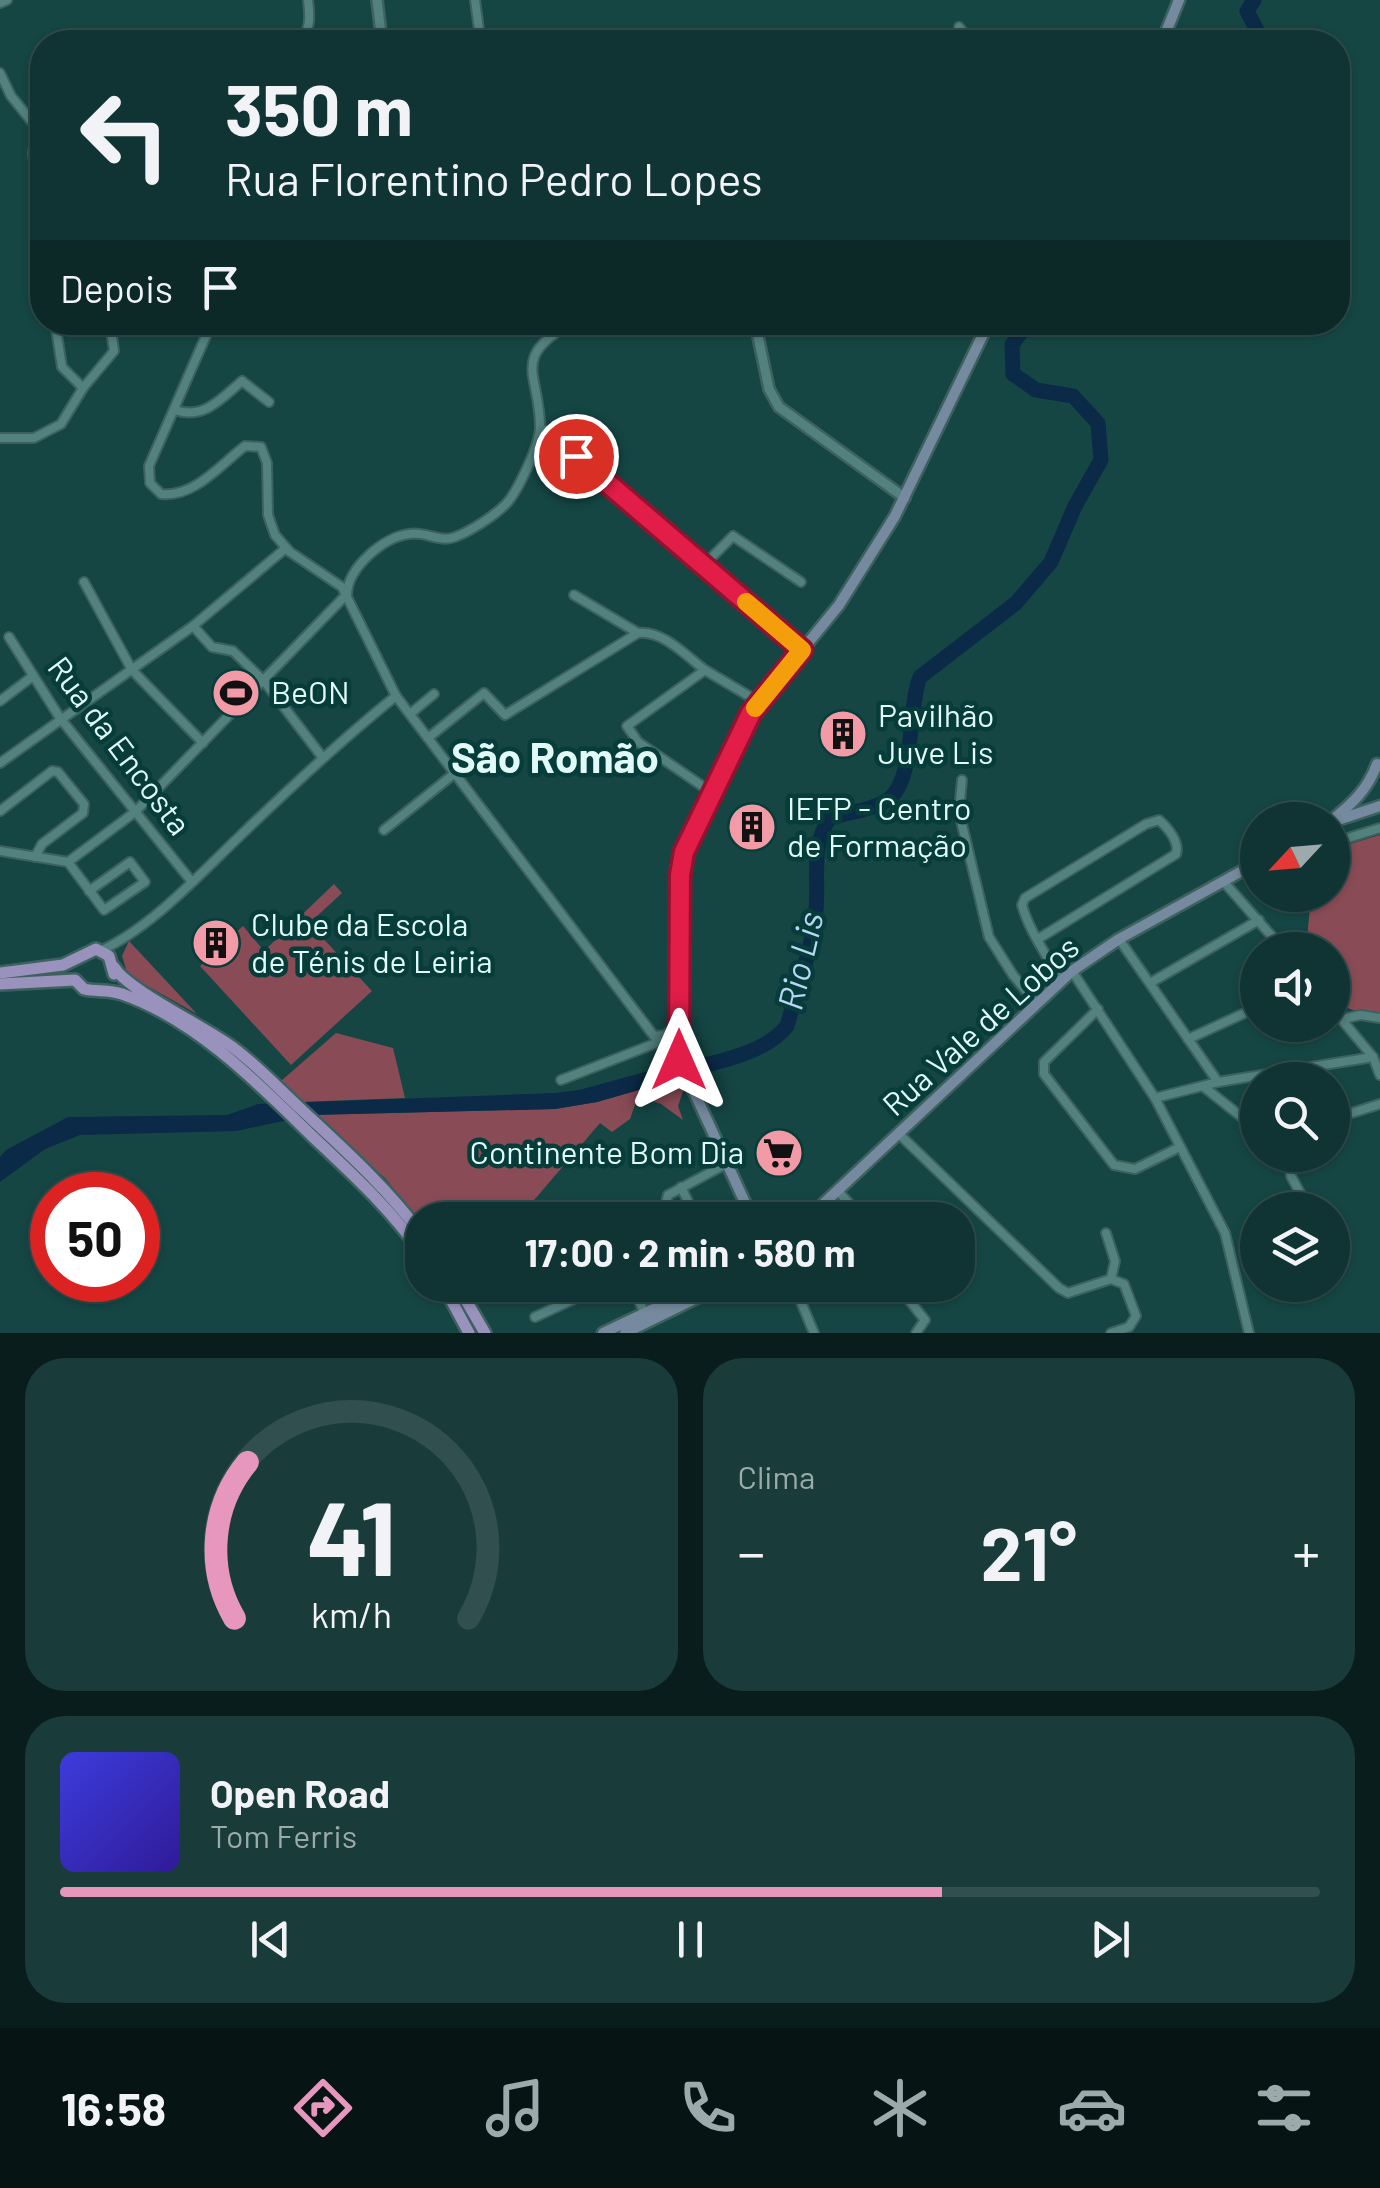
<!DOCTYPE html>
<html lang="pt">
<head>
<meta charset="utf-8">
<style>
  body { margin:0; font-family:Barlow,sans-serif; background:#193c3b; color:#f1f3f6; height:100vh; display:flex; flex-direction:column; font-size:38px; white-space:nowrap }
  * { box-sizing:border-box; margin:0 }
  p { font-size:32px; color:#9caaac }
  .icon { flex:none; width:55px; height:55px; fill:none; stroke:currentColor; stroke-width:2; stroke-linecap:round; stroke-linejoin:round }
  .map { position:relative; height:1333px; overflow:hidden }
  .sheet { display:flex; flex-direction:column; gap:25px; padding:25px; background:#091d1c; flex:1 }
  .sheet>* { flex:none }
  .top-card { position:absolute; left:30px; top:30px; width:1320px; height:305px; border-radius:40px; box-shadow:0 2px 8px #0004,0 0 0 2px #304f4e; background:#103433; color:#f1f3f6; overflow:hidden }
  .needle { width:65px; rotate:244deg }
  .buttons { position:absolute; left:1240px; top:802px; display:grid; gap:20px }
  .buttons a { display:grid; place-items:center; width:110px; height:110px; border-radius:50%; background:#103433; box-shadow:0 2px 8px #0004,0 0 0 2px #304f4e; font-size:50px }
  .speed { position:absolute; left:30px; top:1172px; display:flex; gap:20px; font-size:50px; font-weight:700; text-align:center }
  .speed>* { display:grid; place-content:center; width:130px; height:130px; border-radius:50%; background:#103433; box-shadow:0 2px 8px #0004,0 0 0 2px #304f4e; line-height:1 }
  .speed .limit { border:15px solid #d22; background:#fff; color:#111 }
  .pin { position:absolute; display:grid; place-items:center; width:85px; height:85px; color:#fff; margin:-42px; border:5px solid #fff; border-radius:50%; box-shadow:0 2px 10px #0007 }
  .me { position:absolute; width:110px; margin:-55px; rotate:0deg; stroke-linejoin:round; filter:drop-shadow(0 0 8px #0008) }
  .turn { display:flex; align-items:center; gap:35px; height:210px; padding:0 30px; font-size:45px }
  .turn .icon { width:130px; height:130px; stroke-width:2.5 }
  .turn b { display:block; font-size:70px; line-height:85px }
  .then { display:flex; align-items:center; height:95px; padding:0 30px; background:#0003; gap:20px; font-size:38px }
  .big { font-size:75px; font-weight:700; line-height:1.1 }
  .sheet .tile { flex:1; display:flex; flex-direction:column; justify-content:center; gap:15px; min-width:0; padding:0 35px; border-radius:40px; background:#193c3b }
  .sheet .dial { align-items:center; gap:0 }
  .dial svg { height:260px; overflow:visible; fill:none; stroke:#304f4e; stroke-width:7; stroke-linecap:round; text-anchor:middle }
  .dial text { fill:#f1f3f6; stroke:none }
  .song { display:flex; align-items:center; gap:30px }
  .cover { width:120px; height:120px; border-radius:15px; background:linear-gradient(135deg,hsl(240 70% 55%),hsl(250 70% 35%)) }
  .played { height:10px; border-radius:5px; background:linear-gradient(90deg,#e797bd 70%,#304f4e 70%) }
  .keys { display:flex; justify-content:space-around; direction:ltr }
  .heat { display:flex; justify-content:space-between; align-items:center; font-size:55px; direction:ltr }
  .sheet .tiles { flex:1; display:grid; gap:25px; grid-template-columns:1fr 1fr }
  .tile:last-child { grid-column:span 2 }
  .trip { position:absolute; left:405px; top:1202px; width:570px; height:100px; border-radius:40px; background:#103433; box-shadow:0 2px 8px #0004,0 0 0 2px #304f4e; font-weight:700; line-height:100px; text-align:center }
  .tabs { display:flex; height:160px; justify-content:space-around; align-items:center; background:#061514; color:#9caaac }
  .tabs .icon { width:70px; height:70px }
  .tabs .on { color:#e797bd }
  .tabs b { font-size:45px; color:#f1f3f6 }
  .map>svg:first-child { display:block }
  .green { fill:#894c56 }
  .water { fill:#0b2a47 }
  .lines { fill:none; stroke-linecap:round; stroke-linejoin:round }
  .river { stroke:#0b2a47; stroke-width:15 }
  .minor-casing { stroke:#3d615f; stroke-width:12 }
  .tertiary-casing { stroke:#3d615f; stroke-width:14 }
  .secondary-casing { stroke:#3d615f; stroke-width:15 }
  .primary-casing { stroke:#3d615f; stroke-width:16 }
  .minor { stroke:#52817e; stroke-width:8 }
  .tertiary { stroke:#52817e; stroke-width:9 }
  .secondary { stroke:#758a9e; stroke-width:10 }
  .primary { stroke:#9992bd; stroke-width:11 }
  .route-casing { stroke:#92132f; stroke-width:25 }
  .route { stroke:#e11d48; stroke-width:18 }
  .slow { stroke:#f59e0b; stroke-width:18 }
  .labels { text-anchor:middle; stroke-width:9; stroke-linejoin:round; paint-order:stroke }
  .poi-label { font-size:32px; fill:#e1faf8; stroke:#063c39; text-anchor:start }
  .street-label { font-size:32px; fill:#e1faf8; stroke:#063c39 }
  .water-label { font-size:35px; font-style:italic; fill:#b8d6f6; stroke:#063c39 }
  .district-label { font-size:42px; font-weight:bold; fill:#e1faf8; stroke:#063c39 }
</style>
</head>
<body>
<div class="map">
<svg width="1380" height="1333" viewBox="0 0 1380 1333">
  <rect width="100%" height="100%" fill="#154644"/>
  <g class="green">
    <path d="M1380 835V1018C1326 1003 1333 1004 1332 950H1306L1311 895H1332L1333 849Z"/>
    <path d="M334 884 342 893 316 917 318 933 372 991 291 1065 200 966 243 926 264 951Z"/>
    <path d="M129 941 197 1014 128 975 122 956Z"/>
    <path d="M336 1033 393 1048 405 1098 299 1102 281 1081Z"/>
    <path d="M677 1079 683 1091 678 1106 683 1120 661 1104 638 1096 630 1119 612 1132 600 1123 517 1220H422V1223L385 1178 311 1115 555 1109 597 1102Z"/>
  </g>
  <path class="water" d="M671 1065 677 1079 597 1102 555 1109 312 1115 236 1131 80 1135 45 1149 0 1182V1157L6 1150 68 1117 227 1115 258 1104 554 1093 579 1090Z"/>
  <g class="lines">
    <g class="river">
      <path d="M1254 0 1247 11 1263 42"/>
      <path d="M657 1077C697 1065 761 1059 787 1026 797 990 813 946 816 910 819 879 810 846 830 818 848 812 875 810 890 798 915 777 908 706 920 677L1016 603 1051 562 1075 506 1101 460 1098 423 1073 396 1036 390 1013 374 1012 345 1028 322"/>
    </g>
    <g class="minor-casing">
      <g id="minor">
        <path d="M475 0 480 37 491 38"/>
        <path d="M0 3 7 0"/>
        <path d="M959 27 971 42"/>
        <path d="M299 42C311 31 310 16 308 0"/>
        <path d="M808 42H821"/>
        <path d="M0 73 11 96 42 134"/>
        <path d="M37 127 33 153 42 227"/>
        <path d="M55 322 62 367 83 388"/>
        <path d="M212 322 149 466 150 483 161 494C194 498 221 464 245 446L261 447 267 463 268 515 275 535 290 552 342 587 396 696 654 1036 679 1059"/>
        <path d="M544 322 553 335"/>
        <path d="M175 410C204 420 222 398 242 381L269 402"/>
        <path d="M540 427 802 650"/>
        <path d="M0 438H34L61 424 83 388 114 351 110 322"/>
        <path d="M703 566 733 536 801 582"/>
        <path d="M84 582 132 670 203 743"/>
        <path d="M574 595 638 633"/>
        <path d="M193 626 212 647 233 651 264 681 323 758"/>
        <path d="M9 637 60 718 192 882"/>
        <path d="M0 701 33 676"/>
        <path d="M410 714 434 694"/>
        <path d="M428 738 484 693 505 715 638 633C663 630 686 656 705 670"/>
        <path d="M0 763 193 626 286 548"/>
        <path d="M962 780 959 812 989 937 1013 975 1037 1004"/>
        <path d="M711 792 638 742 627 726 705 670 759 702"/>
        <path d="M0 811 52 771 58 772 84 804 83 813 42 844 35 857"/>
        <path d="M384 830 455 773"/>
        <path d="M1332 843 1380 828"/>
        <path d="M0 851 68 862 104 910 145 882 130 862 89 891"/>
        <path d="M68 862 135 812 347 594C348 568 383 537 409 534 425 531 440 543 455 537 471 531 494 516 506 504 518 491 540 444 540 427 540 373 509 359 572 322"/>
        <path d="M1223 881 1284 950"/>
        <path d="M1038 939 1176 854C1180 842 1168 828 1159 820L1146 824 1025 898 1022 905C1029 931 1048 957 1061 981"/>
        <path d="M1119 939 1218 1082"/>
        <path d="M102 950C153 926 201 873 242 834 292 786 342 739 396 696"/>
        <path d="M1072 971 1155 1098 1225 1233 1249 1333"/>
        <path d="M1150 983 1259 920"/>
        <path d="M1332 1008 1373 1057 1380 1075"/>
        <path d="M1098 1009 1044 1062V1074L1114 1165 1135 1169 1180 1147"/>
        <path d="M1342 1019 1361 1015 1380 1018"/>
        <path d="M654 1036 665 1035 679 1023"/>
        <path d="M1188 1039 1258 1007"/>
        <path d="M561 1080 659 1042"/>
        <path d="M1204 1087 1258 1130"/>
        <path d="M1155 1098 1218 1082 1373 1057"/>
        <path d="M1332 1116 1339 1117 1380 1104"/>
        <path d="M899 1134 1059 1288 1068 1293 1111 1279 1124 1284 1136 1316 1129 1327 1111 1333"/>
        <path d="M1283 1155 1290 1163 1291 1176 1307 1206"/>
        <path d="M681 1187 697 1220"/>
        <path d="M838 1191 864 1220"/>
        <path d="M662 1220 668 1195 726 1164"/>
        <path d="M1106 1233 1115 1261 1111 1279"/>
        <path d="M632 1285 645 1314"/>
        <path d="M794 1285 814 1333"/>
        <path d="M903 1285 909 1300 925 1320 916 1333"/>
        <path d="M535 1317 604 1285"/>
      </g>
    </g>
    <g class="tertiary-casing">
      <g id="tertiary">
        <path d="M377 0 382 42"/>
        <path d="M755 322 769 389 779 407 905 498"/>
      </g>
    </g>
    <g class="secondary-casing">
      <g id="secondary">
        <path d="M1162 42 1179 0"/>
        <path d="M1332 820C1353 803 1368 789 1377 764"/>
        <path d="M1338 820 1380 806"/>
        <path d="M753 1220 679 1059 680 875 683 853 751 713 839 605 895 516 989 322"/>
        <path d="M806 1220 1072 971 1119 939 1258 862"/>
        <path d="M603 1333 704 1285"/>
        <path d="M625 1333 723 1285"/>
      </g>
    </g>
    <g class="primary-casing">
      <g id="primary">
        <path d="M114 967C127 990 208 1028 235 1049 260 1068 281 1091 304 1112 346 1151 388 1189 422 1235"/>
        <path d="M0 973 63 965 96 949 109 956 114 974"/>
        <path d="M0 984 75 980 84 989C97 992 108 989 122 994 195 1019 258 1083 312 1136 351 1173 391 1209 422 1254"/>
        <path d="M443 1285 469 1333"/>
        <path d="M457 1285 485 1333"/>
      </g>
    </g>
    <use href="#minor" class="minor"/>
    <use href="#tertiary" class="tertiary"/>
    <use href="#secondary" class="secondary"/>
    <use href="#primary" class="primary"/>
  </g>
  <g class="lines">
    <g class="route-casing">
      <path id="route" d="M576 456 802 650 751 713 684 852 680 875 679 1060"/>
    </g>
    <use href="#route" class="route"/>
    <path class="slow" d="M746 602 802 650 755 708"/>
  </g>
  <defs>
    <g id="stadium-disc" transform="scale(2.5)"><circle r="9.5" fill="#f39aa7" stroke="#063c39"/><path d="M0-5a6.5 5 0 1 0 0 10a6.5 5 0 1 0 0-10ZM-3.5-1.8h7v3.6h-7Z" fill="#111"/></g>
    <g id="building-disc" transform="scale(2.5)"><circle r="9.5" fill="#f39aa7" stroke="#063c39"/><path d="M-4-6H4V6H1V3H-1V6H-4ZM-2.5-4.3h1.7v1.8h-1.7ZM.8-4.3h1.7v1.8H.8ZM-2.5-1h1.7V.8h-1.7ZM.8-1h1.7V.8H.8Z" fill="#111"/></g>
    <g id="supermarket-disc" transform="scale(2.5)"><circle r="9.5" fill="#f39aa7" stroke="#063c39"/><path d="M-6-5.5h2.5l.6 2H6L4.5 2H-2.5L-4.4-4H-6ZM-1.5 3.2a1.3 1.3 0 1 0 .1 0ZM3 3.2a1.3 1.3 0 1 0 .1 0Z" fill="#111"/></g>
  </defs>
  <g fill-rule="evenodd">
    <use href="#stadium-disc" x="236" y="693"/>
    <use href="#building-disc" x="843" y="734"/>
    <use href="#building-disc" x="752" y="827"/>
    <use href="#building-disc" x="216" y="943"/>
    <use href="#supermarket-disc" x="779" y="1153"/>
  </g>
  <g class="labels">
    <g class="poi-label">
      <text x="271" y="704">BeON</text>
      <text x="878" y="727">Pavilhão<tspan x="878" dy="37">Juve Lis</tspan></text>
      <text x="787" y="820">IEFP - Centro<tspan x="787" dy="37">de Formação</tspan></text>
      <text x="251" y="936">Clube da Escola<tspan x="251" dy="37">de Ténis de Leiria</tspan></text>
      <text x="744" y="1164" text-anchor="end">Continente Bom Dia</text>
    </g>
    <g class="street-label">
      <text transform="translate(119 746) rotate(53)" y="11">Rua da Encosta</text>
      <text transform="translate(981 1026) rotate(-42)" y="11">Rua Vale de Lobos</text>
    </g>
    <g class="water-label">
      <text transform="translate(801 961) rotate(-77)" y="12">Rio Lis</text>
    </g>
    <g class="district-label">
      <text x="555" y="773">São Romão</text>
    </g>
  </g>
</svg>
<div class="buttons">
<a><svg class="needle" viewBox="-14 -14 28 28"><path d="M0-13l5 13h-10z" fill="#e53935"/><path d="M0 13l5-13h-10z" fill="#9caaac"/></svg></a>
<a><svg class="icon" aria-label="sound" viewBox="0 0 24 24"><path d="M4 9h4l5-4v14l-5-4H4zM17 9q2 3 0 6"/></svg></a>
<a><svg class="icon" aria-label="search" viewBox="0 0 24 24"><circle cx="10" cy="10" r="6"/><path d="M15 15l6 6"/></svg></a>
<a><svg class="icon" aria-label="layers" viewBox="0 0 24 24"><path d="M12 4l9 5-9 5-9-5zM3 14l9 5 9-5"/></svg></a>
</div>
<div class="speed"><div class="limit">50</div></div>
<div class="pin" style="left:576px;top:456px;background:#d93025"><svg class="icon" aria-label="arrive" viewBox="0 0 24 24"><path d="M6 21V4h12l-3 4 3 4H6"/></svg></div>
<svg class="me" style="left:679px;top:1060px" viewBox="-20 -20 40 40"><path d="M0-17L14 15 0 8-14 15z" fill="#e11d48" stroke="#fff" stroke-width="4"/></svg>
<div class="trip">17:00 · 2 min · 580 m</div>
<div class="top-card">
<div class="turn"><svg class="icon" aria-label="left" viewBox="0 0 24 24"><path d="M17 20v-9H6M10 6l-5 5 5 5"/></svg><div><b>350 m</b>Rua Florentino Pedro Lopes</div></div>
<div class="then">Depois<svg class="icon" aria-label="arrive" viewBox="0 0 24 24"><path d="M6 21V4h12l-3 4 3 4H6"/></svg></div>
</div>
</div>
<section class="sheet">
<div class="tiles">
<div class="tile dial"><svg viewBox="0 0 100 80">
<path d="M14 69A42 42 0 1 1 86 69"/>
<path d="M14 69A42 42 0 0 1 18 21" stroke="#e797bd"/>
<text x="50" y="56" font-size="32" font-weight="700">41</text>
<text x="50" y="72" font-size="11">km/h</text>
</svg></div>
<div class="tile"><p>Clima</p>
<div class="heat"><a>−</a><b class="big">21°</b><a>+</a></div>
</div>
<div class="tile">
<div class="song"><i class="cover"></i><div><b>Open Road</b><p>Tom Ferris</p></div></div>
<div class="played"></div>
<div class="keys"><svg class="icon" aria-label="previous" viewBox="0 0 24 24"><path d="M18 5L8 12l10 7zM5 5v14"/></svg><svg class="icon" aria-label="pause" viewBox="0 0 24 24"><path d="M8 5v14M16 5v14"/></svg><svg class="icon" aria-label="next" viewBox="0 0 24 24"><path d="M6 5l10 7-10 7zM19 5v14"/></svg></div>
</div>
</div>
</section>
<nav class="tabs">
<b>16:58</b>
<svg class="icon on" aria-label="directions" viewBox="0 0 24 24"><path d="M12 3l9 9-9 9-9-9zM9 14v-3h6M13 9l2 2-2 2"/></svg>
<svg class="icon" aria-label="music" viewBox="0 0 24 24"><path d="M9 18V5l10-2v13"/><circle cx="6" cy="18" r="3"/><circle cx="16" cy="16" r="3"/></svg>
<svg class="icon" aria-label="phone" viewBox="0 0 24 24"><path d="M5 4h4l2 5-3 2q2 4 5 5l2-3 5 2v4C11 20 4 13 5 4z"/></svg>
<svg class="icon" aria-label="climate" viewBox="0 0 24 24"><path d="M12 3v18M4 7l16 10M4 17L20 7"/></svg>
<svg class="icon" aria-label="car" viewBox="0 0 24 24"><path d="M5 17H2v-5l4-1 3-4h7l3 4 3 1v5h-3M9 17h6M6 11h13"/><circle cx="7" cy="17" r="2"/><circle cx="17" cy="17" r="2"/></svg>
<svg class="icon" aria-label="filters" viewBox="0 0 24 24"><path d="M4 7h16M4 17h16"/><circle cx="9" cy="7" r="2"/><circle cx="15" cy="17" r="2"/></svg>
</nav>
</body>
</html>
